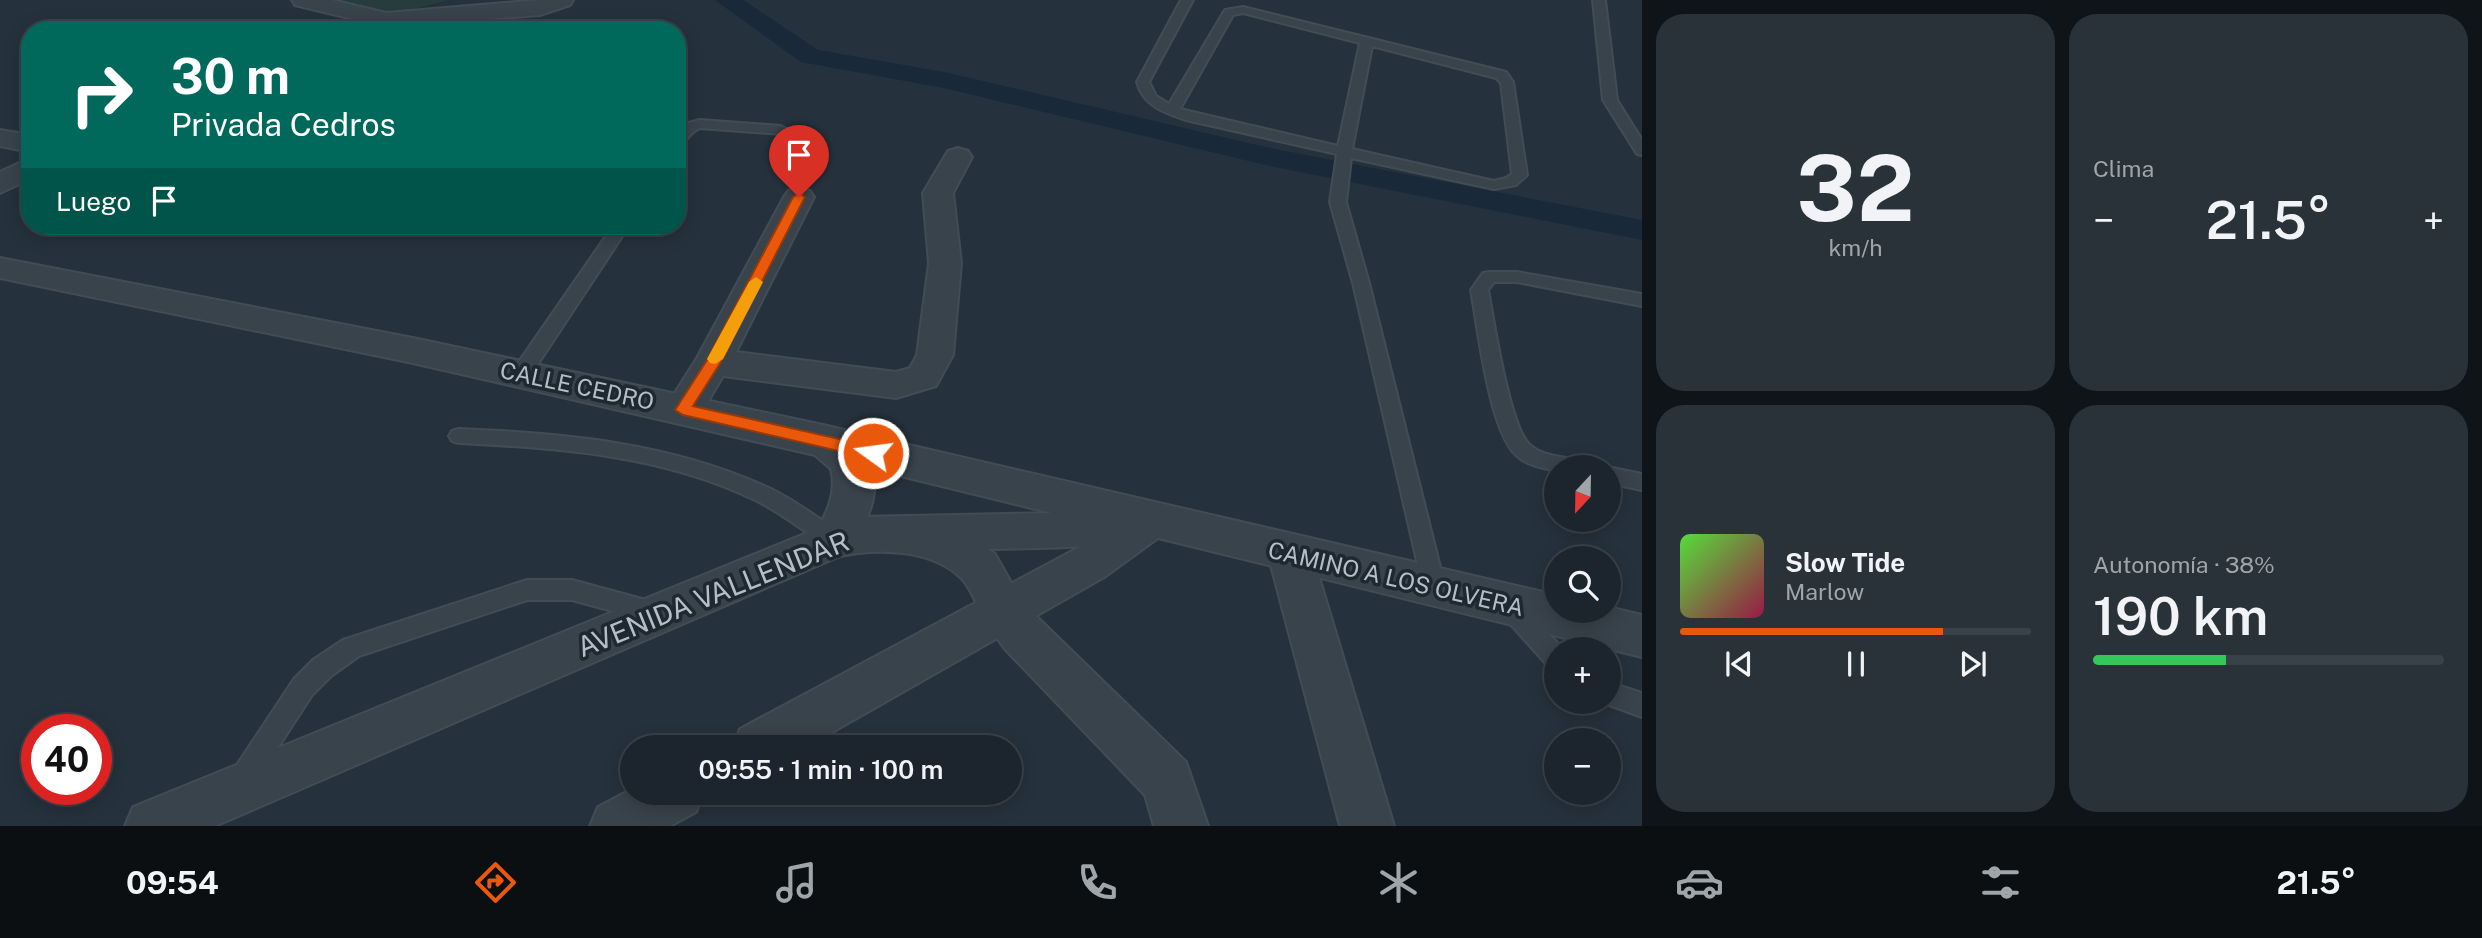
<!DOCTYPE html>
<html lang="es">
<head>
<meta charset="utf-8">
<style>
  body { margin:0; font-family:"Public Sans",sans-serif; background:#293139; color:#f1f3f6; height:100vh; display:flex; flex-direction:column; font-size:26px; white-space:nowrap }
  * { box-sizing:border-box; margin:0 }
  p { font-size:23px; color:#a0a5aa }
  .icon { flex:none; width:38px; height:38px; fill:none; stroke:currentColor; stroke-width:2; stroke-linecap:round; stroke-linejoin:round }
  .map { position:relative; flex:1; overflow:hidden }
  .side { display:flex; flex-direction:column; gap:14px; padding:14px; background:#0f1419; width:840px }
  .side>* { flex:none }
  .guide { position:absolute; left:21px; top:21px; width:665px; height:214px; border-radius:28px; box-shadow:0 4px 18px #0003,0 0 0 2px #3a4249; background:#00695c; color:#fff; overflow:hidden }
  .needle { width:46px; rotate:202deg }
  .tools { position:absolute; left:1544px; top:455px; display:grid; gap:14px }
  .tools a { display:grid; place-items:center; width:77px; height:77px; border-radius:50%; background:#1c252d; box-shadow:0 4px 18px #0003,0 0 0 2px #3a4249; font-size:35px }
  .speed { position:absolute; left:21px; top:714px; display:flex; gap:14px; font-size:35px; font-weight:700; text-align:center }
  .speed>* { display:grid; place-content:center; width:91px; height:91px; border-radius:50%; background:#1c252d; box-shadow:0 4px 18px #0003,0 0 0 2px #3a4249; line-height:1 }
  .speed .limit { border:10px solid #d22; background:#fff; color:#111 }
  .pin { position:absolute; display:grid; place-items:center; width:60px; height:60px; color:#fff; margin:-72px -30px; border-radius:50% 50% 50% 0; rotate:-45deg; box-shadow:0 0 7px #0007 }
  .pin .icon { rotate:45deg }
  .me { position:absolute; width:77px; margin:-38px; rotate:284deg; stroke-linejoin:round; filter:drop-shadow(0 0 5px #0008) }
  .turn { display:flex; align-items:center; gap:24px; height:147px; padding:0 35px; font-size:32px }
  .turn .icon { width:91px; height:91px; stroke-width:2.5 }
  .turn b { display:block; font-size:49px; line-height:60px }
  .then { display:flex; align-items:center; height:66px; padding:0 35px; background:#0003; gap:14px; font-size:26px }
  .big { font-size:52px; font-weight:600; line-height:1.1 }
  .side .card { flex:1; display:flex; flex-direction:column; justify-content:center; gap:10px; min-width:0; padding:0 24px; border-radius:28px; background:#293139 }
  .side .dial { align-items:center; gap:0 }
  .dial b { font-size:91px; line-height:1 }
  .song { display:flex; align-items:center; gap:21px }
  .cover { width:84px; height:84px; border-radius:10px; background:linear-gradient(135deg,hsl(110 70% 55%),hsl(340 70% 35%)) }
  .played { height:7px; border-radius:4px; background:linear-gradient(90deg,#ea580c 75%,#3a4249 75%) }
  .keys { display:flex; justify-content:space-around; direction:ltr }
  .heat { display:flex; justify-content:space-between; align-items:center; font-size:38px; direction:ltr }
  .charge { height:10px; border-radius:5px; background:linear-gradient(90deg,#34c759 38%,#3a4249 0) }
  .side .tiles { flex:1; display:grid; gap:14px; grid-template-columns:repeat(2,1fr) }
  .trip { position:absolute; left:620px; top:735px; width:402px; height:70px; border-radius:35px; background:#1c252d; box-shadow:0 4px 18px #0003,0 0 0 2px #3a4249; font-weight:600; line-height:70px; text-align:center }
  .tab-bar { display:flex; height:112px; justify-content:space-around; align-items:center; background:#0b0f12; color:#a0a5aa }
  .tab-bar .icon { width:49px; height:49px }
  .tab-bar .selected { color:#ea580c }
  .tab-bar b { font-size:32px; color:#f1f3f6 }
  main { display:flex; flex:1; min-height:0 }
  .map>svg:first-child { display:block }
  .green { fill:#273c3d }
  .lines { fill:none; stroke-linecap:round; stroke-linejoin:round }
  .canal { fill:#192939; fill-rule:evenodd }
  .service-casing { stroke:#424c55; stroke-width:4 }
  .minor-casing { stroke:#424c55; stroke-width:4 }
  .tertiary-casing { stroke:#424c55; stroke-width:4 }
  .service { fill:#39434c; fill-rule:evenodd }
  .minor { fill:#39434c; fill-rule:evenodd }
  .tertiary { fill:#39434c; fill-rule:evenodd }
  .route { fill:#ea580c; stroke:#983908; stroke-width:2 }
  .slow { fill:#f59e0b }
  .labels { text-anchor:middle; stroke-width:7; stroke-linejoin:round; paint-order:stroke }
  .street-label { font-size:23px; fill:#b5bec7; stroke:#1e2831 }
  .near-street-label { font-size:28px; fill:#b5bec7; stroke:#1e2831 }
</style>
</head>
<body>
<main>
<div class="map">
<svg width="1642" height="826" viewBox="0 0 1642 826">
  <rect width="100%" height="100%" fill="#25313c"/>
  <path class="green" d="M337 0H449L390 15Z"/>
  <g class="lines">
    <path class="canal" d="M715 0H743L818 50 944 72 1270 148 1642 220V240L1270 166 944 88 801 62Z"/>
    <g class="service-casing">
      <g id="service">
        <path d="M1181 0H1193L1149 82 1156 96 1169 104 1225 10 1243 7 1506 72 1513 82 1527 175 1516 185 1494 189 1351 158 1346 202 1369 283 1445 587 1442 594 1434 597 1426 594 1423 587 1353 283 1330 202 1337 154 1186 120C1165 113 1143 106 1137 82ZM1243 13 1360 43 1338 146 1180 109 1233 15ZM1372 46 1496 78 1501 83 1512 174 1506 178 1494 181 1352 149Z"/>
        <path d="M1593 0H1605L1617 100 1642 140V155L1637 154 1603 100Z"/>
        <path d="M700 120 781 126 788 130 781 134 700 128C690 131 687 143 677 145V132L684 124Z"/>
        <path d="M613 226H629L528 379H514L512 374 514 369Z"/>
        <path d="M1489 272H1517L1642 294V306L1517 282H1494L1488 290C1494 322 1509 422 1528 443 1541 457 1563 456 1579 461L1582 467H1556V471C1543 468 1526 465 1516 455 1489 430 1478 328 1471 290L1483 273Z"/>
        <path d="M459 429C565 433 671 443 769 488 795 500 818 518 842 534L845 540 842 546 834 549 826 546C803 530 780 512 755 500 662 455 560 448 459 443L452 441 449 436 452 431Z"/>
        <path d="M1607 467H1608L1642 474V490L1608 483Z"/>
        <path d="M527 580H572L653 602 661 605 665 612 661 619 653 622 572 600H527L359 656 331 676 312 695 253 786 244 790 235 786 231 777 235 768 294 679 313 660 343 640Z"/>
        <path d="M1514 602 1522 605 1563 649H1556V669L1548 666 1506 619 1502 612 1506 605Z"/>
        <path d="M1608 682 1642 693V717L1601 702H1608Z"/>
      </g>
    </g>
    <g class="minor-casing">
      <g id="minor">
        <path d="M292 0H332L386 13 540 0H573L570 5 540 15 386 27 295 5Z"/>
        <path d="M0 130 30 135V152L0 146Z"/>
        <path d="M958 148 968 151 972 157 953 193 961 263 953 355 936 386 896 398 723 376 697 420 683 424 669 420 664 410 697 358 784 197 788 191 799 188 810 191 814 197 736 352 896 372 910 368 917 355 929 263 923 193 948 151Z"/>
        <path d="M30 158V179L0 193V172Z"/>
        <path d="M1150 504 1165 509 1171 521 1165 533C1117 549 1039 548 988 549L995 554 1019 597 1039 619 1186 762 1208 826H1154L1145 795 1005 649C999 640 991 632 986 623 978 610 973 591 963 580 934 549 878 548 840 556L215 826H125L133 807 834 522 858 517 1056 513Z"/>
        <path d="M1290 536 1305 541 1312 554 1394 826H1340L1268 554 1275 541Z"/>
      </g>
    </g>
    <g class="tertiary-casing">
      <g id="tertiary">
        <path d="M0 258 413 338 823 425 1556 595V611H1608V607L1642 615V657L1158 538 1106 576 806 747H733L740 729 1074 550 1109 527 872 469C881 499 863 526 849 553L834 558 819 553 812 540C824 517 838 496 831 469L815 455 413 363 0 278Z"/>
        <path d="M632 789V793H703L696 812 670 826H590L598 807Z"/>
      </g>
    </g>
    <use href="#service" class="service"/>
    <use href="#minor" class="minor"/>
    <use href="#tertiary" class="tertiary"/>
  </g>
  <path class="route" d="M799 193 805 197 721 362 693 406 879 448 881 453 879 457 873 459 683 415 675 410 707 360 793 197Z"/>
  <path class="slow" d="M756 277 763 282 723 359 715 364 710 363 707 359 749 282Z"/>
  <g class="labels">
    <g class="street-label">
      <text transform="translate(577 386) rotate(12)" y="8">CALLE CEDRO</text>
      <text transform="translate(1396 579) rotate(13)" y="8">CAMINO A LOS OLVERA</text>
    </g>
    <g class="near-street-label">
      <text transform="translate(713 594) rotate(-22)" y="10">AVENIDA VALLENDAR</text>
    </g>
  </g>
</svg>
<div class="tools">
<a><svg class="needle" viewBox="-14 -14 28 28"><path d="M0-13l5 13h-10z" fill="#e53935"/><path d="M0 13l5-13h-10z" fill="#a0a5aa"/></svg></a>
<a><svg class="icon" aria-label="search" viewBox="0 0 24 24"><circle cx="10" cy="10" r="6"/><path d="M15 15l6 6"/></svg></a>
<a>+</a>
<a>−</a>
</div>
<div class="speed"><div class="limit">40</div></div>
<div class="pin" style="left:799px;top:197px;background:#d93025"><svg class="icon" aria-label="arrive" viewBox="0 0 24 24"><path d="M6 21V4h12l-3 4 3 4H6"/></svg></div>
<svg class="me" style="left:873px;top:453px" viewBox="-20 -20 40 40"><circle r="17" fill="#ea580c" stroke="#fff" stroke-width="3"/><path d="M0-11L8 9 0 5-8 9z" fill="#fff"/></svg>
<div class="trip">09:55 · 1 min · 100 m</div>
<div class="guide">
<div class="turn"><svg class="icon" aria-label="right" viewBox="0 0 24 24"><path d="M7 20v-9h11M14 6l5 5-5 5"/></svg><div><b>30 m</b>Privada Cedros</div></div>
<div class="then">Luego<svg class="icon" aria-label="arrive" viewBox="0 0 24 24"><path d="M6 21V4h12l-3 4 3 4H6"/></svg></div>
</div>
</div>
<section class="side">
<div class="tiles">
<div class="card dial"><b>32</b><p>km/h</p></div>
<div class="card"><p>Clima</p>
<div class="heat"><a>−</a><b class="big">21.5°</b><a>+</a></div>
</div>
<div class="card">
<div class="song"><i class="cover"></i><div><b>Slow Tide</b><p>Marlow</p></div></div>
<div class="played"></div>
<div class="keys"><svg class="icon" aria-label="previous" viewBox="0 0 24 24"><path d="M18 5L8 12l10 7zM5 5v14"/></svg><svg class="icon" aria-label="pause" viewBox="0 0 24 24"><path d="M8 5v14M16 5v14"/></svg><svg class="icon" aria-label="next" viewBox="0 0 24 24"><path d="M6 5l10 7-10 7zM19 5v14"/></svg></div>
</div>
<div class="card"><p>Autonomía · 38%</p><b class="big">190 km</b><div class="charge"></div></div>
</div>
</section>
</main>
<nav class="tab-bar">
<b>09:54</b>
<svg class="icon selected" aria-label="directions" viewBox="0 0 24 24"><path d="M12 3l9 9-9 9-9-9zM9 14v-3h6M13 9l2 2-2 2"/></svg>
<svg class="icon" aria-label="music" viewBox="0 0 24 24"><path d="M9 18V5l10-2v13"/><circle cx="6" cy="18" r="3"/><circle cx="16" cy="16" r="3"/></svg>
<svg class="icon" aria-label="phone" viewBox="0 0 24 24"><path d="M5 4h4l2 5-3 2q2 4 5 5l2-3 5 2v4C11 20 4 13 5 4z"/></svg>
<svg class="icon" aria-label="climate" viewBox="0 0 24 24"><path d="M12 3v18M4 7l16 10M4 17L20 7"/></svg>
<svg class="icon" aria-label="car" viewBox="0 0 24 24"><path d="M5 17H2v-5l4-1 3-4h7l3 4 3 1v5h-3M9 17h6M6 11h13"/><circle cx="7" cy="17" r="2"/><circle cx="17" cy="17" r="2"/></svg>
<svg class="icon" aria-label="filters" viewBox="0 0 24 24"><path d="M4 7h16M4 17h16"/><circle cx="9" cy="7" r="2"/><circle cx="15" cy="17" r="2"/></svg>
<b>21.5°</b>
</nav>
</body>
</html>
